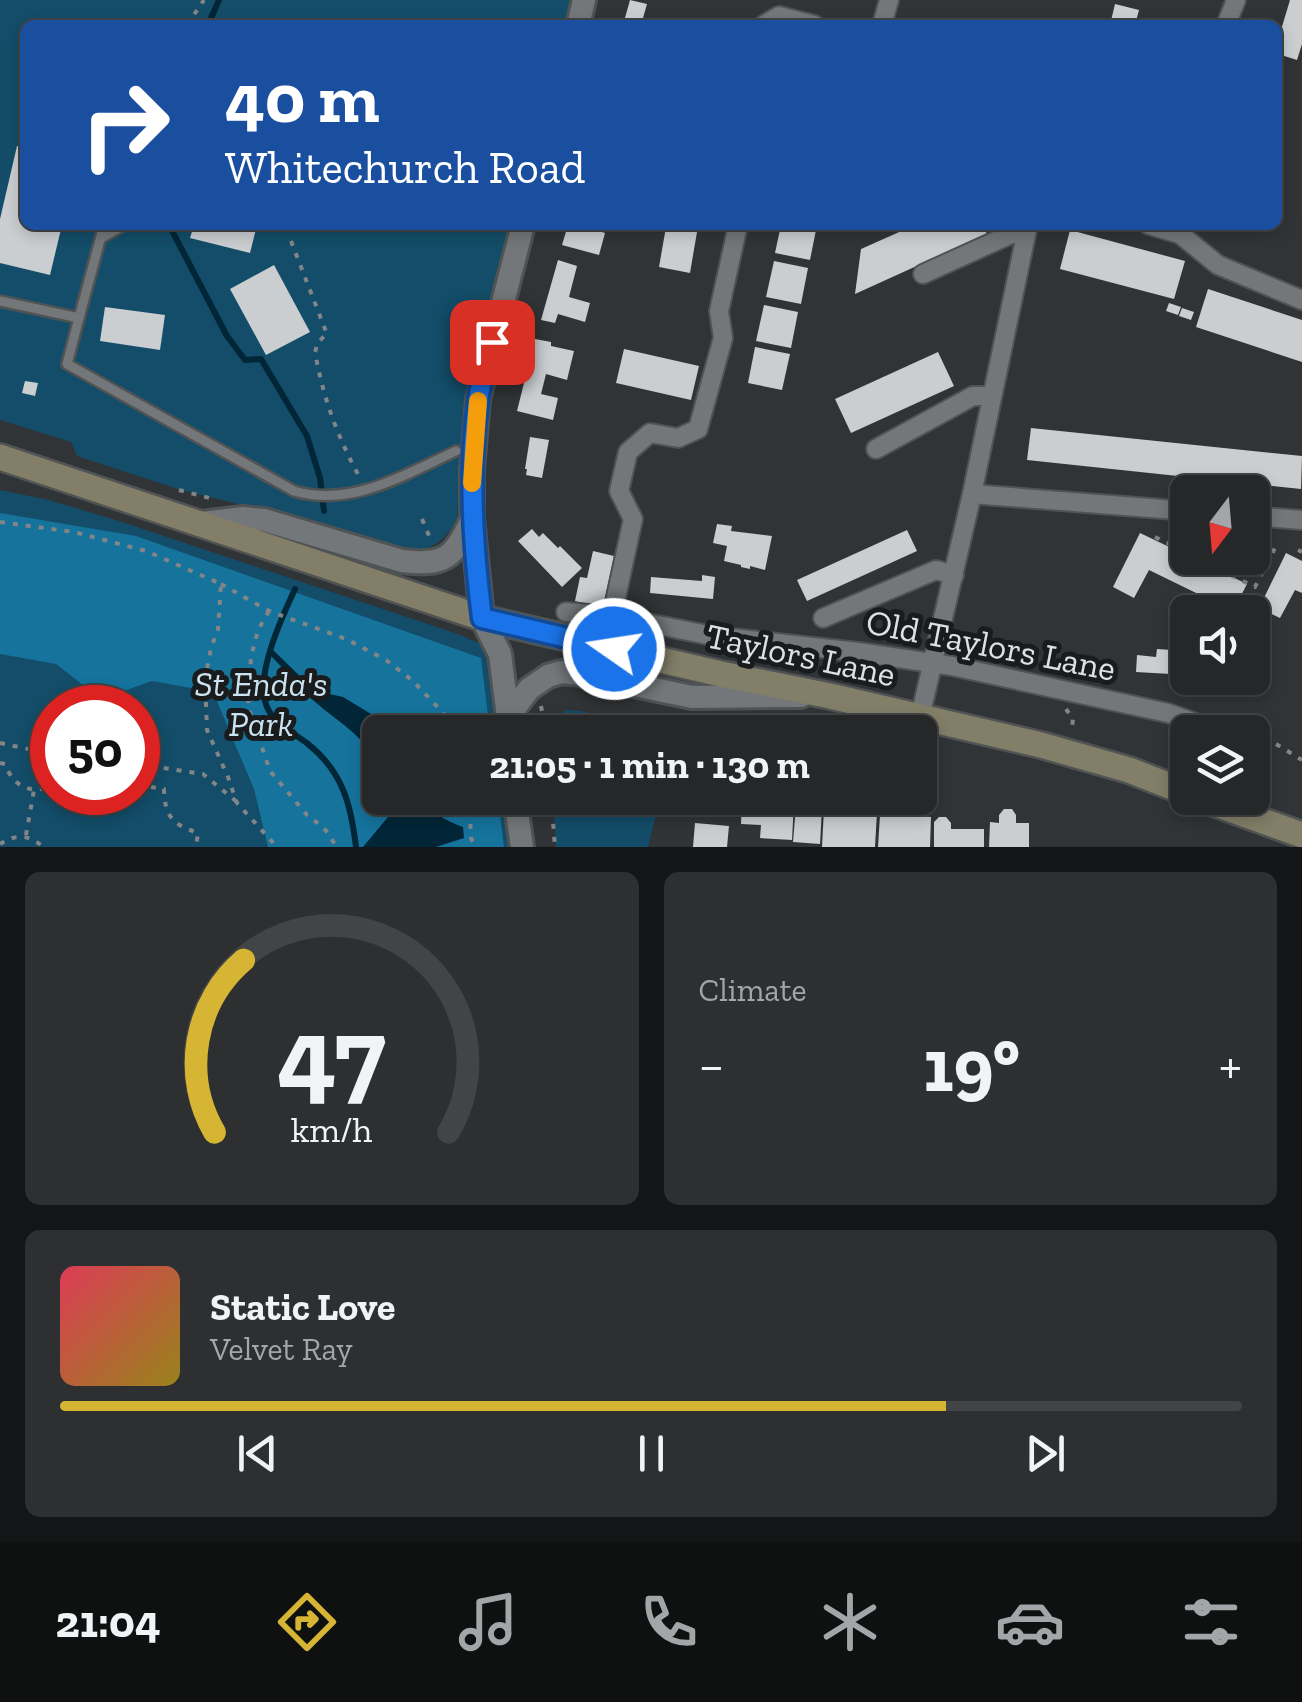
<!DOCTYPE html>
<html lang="en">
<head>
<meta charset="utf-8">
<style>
  body { margin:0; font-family:"Zilla Slab",serif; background:#2d2f30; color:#f1f3f6; height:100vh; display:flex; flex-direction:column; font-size:38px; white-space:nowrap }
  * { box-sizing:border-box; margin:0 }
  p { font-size:32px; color:#a3a5a8 }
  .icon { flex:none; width:55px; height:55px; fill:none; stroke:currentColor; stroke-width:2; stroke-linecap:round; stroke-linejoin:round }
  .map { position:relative; height:847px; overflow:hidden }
  .panel { display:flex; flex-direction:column; gap:25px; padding:25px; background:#141516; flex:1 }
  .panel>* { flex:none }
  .banner { position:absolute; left:20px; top:20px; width:1262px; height:210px; border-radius:15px; box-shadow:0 5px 15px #0003,0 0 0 2px #424445; background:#1a4fa0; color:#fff; overflow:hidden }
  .needle { width:65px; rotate:196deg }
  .controls { position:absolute; left:1170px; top:475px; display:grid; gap:20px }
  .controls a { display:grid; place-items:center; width:100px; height:100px; border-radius:15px; background:#252728; box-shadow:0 5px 15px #0003,0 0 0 2px #424445; font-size:50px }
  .speed { position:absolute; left:30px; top:685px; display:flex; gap:20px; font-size:50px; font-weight:700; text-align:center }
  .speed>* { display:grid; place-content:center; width:130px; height:130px; border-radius:50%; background:#252728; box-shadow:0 5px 15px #0003,0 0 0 2px #424445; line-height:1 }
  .speed .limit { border:15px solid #d22; background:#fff; color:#111 }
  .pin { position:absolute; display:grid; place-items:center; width:85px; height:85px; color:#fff; margin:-42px; border-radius:20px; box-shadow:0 5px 15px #0006 }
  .me { position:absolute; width:110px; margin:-55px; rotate:283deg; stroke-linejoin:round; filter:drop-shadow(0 0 8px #0008) }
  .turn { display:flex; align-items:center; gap:35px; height:210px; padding:0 40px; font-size:45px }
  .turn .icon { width:130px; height:130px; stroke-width:2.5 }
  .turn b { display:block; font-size:70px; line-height:85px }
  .big { font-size:75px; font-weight:700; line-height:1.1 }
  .panel .tile { flex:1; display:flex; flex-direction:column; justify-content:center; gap:15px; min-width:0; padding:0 35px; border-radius:15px; background:#2d2f30 }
  .panel .dial { align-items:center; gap:0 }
  .dial svg { height:260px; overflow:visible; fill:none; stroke:#424445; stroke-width:7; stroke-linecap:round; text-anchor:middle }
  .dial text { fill:#f1f3f6; stroke:none }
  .song { display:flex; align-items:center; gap:30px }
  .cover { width:120px; height:120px; border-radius:15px; background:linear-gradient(135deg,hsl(350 70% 55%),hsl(50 70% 35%)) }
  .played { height:10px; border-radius:5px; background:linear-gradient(90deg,#d6b534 75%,#424445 75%) }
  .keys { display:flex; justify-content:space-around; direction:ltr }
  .heat { display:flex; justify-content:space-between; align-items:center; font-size:55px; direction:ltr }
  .panel .tiles { flex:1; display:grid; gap:25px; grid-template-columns:1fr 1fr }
  .tile:last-child { grid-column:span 2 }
  .trip { position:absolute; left:362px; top:715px; width:575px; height:100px; border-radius:15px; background:#252728; box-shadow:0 5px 15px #0003,0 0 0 2px #424445; font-weight:700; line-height:100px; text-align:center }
  .dock { display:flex; height:160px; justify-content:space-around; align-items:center; background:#0f1010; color:#a3a5a8 }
  .dock .icon { width:70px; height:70px }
  .dock .current { color:#d6b534 }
  .dock b { font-size:45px; color:#f1f3f6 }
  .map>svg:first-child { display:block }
  .green { fill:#134d69; fill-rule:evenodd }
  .forest { fill:#15739c }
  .water { fill:#012637 }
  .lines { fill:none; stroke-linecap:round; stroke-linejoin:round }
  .stream { stroke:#012637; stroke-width:6 }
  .building { fill:#caced1 }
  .service-casing { stroke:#505354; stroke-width:14 }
  .minor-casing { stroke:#505354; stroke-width:22 }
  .tertiary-casing { stroke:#505354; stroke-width:28 }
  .secondary-casing { stroke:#505354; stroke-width:30 }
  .path { stroke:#838687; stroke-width:4; stroke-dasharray:5 8; stroke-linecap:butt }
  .service { stroke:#74777a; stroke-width:9 }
  .minor { stroke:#74777a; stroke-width:18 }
  .tertiary { stroke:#74777a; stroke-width:22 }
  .secondary { stroke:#827e67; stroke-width:25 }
  .route-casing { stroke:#114b97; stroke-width:25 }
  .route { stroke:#1a73e8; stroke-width:18 }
  .slow { stroke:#f59e0b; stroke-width:18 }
  .labels { text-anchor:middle; stroke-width:10; stroke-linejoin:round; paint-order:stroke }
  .street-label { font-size:35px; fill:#dee0e1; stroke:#1a1b1c }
  .park-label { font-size:35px; font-style:italic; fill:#cbe3f1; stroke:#1a1b1c }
</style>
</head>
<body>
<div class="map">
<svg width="1302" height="847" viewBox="0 0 1302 847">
  <rect width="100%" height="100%" fill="#313436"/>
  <g class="green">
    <path d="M0 0H572L565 25H25V225H511L467 389 457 518C445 543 429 552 402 551L263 510 181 490 77 456 71 442 0 420Z"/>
    <path d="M0 490 49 500 119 521 458 634 483 645 487 657 500 732H380V798H507L513 847H0ZM52 708H138V792H52Z"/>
    <path d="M567 710 579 711 696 732H550C551 720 557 715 567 710Z"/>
    <path d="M553 798H660L648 847H556Z"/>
  </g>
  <path class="forest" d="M0 513 136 536 481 658 490 732H380V798H498L504 847H268L254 789 213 692 152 681 101 699 56 664 0 654Z"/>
  <g class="water">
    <path d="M272 649 306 682 325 693 343 697 401 732H380V767C367 738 337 721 314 701 299 687 285 670 270 655Z"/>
    <path d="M387 798H424C434 815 445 820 463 827L464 838 436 847H363L388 817Z"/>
  </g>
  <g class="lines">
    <g class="stream">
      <path d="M208 25 219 0"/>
      <path d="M169 225 227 336 245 360 261 359 307 436 320 478 324 511"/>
      <path d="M295 589C282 617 257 671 265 701 271 724 291 731 308 744 343 772 351 805 356 847"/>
    </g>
  </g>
  <g class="building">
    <path d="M630 0 647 4 643 18 664 25H623Z"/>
    <path d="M1290 0H1302V44L1297 60 1278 54V40Z"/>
    <path d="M1115 4 1139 10 1135 25H1110Z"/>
    <path d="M17 146 25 148V225H62L50 275 0 263V219Z"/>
    <path d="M194 225H257L250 253 190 238Z"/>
    <path d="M568 225H581L605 233 599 255 562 245Z"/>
    <path d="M781 225H817L810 260 775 253Z"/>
    <path d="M915 225H982L987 234 855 294 861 249Z"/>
    <path d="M666 227 697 232 690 273 659 267Z"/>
    <path d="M1070 230 1185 261 1174 299 1060 269Z"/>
    <path d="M558 260 577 266 569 297 590 303 585 322 558 314 555 323 541 320Z"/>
    <path d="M774 261 808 268 801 304 766 297Z"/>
    <path d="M274 265 310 332 266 355 230 289Z"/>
    <path d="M1208 289 1302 320V362L1196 327Z"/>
    <path d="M1169 303 1181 307 1178 315 1166 311Z"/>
    <path d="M764 305 798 312 791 348 756 341Z"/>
    <path d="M105 307 165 315 160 350 100 341Z"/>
    <path d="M1182 308 1194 312 1191 320 1179 316Z"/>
    <path d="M535 339 551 342V346L574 351 567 380 546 374 541 394 558 398 553 420 517 411Z"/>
    <path d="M755 347 790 354 782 390 748 383Z"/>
    <path d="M624 349 699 366 691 400 616 383Z"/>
    <path d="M938 352 954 386 851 433 835 399Z"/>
    <path d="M25 381 38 383 35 396 22 393Z"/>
    <path d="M1031 428 1302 456 1301 489 1027 460Z"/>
    <path d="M530 437 549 440 542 478 526 475 527 469H525Z"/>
    <path d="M717 524 732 526 731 531 772 536 765 570 750 566V569L741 567V565L724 561 727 546 713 543Z"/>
    <path d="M532 529 539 537 543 533 558 548 560 546 582 568 562 587 518 541Z"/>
    <path d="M907 530 917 551 807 601 797 580Z"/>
    <path d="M1140 533 1247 584 1233 611 1149 570 1134 598 1113 587Z"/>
    <path d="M593 551 614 556 603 607 575 601 580 577 587 578Z"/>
    <path d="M1286 553 1302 561V593L1295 590 1280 618 1259 608Z"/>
    <path d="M702 575 715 577 713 599 650 593 651 577 702 581Z"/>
    <path d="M1157 649 1172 650 1171 658 1188 659V675L1136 672 1137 655 1156 657Z"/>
    <path d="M1255 663 1262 665 1258 681 1252 680V667L1255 668Z"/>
    <path d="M1227 678H1252L1248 692 1224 686Z"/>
    <path d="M742 798H766L767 800 794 802 792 840 760 838 761 825 741 824Z"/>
    <path d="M727 799 735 812 726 817 719 803Z"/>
    <path d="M796 806 822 808 820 844 793 842Z"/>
    <path d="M824 809 877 812 875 847H822Z"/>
    <path d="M1004 809H1012L1016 815V823H1029V847H989L990 822 999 823V815Z"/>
    <path d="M880 815 931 817 930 847H878Z"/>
    <path d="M939 817H946L951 823V829H984V847H934V822Z"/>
    <path d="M695 823 729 826 727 847H693Z"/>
  </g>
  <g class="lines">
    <g class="service-casing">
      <g id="service">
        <path d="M101 238 124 225"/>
        <path d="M0 301 79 318 67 364 294 491C351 508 406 474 456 451"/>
        <path d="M79 318 104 225"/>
      </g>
    </g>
    <g class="minor-casing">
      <g id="minor">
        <path d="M764 25 779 16 814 25"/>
        <path d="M882 25 889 0"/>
        <path d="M1226 25 1236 0"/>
        <path d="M1149 225 1180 234 1218 265 1302 300"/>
        <path d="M923 274 1009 235 1026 230"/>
        <path d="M876 449 973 396H991"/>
        <path d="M972 494 1188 511"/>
        <path d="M1252 516 1302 520"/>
        <path d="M566 612 612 616 713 636 858 652 952 666 1168 713 1221 732"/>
        <path d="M612 616 633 519 619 491 628 452 650 433 678 438 698 429 723 338 719 311 738 225"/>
        <path d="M823 618 936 570 954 575"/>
        <path d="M920 717 972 494 1028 225"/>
        <path d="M1252 746 1259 751"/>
      </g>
    </g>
    <g class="tertiary-casing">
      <g id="tertiary">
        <path d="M578 25 584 0"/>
        <path d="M202 523 243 518 264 520 402 561C444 566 454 558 471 521"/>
        <path d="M511 722 516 706 529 689 548 676 561 672 582 674 692 697 801 696"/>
        <path d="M510 732 500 654 482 618 472 518V470L478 399 523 225"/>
        <path d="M515 798 522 847"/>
      </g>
    </g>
    <g class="secondary-casing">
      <g id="secondary">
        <path d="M0 457 482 618 721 674 830 696 1041 745 1129 770 1188 793"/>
        <path d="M1199 798 1302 835"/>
      </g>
    </g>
    <g class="path">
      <path d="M187 25 204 0"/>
      <path d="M291 241 327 334 318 342 315 352C323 397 337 436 359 476"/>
      <path d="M179 490 213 499"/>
      <path d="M422 519 430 538"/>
      <path d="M0 522 74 532 146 551 221 584 218 629 211 648 205 679 207 730 228 777 237 803 277 847"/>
      <path d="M1155 537 1188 553"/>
      <path d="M1298 550 1302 552"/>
      <path d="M1196 558 1255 587 1275 548"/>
      <path d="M221 584 269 611 346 639 386 660 413 681 458 729 490 728"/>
      <path d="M269 611 258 630 251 657 248 706 270 771 307 815 324 828 337 847"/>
      <path d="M541 706 546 732"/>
      <path d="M1066 709 1073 719 1072 727"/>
      <path d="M0 743 52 754"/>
      <path d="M1276 744 1302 760"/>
      <path d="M0 763 5 764C13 786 30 795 52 786"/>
      <path d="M138 764 203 774 237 802"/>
      <path d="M138 785 164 789C165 818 173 824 198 833L196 847"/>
      <path d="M469 798 471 838 475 847"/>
      <path d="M551 798 555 847"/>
      <path d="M26 835 34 790"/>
      <path d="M0 844C15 834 29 834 43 847"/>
    </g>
    <use href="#service" class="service"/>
    <use href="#minor" class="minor"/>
    <use href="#tertiary" class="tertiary"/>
    <use href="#secondary" class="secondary"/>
  </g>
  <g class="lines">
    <g class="route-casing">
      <path id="route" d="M492 342C487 361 480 382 478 402 468 474 473 546 482 618L614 649"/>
    </g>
    <use href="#route" class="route"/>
    <path class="slow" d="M472 483 478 401"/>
  </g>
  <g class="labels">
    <g class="street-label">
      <text transform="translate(991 645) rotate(11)" y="12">Old Taylors Lane</text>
      <text transform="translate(801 655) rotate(12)" y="12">Taylors Lane</text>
    </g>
    <g class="park-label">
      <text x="261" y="696">St Enda's<tspan x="261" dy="40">Park</tspan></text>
    </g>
  </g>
</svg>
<div class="controls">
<a><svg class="needle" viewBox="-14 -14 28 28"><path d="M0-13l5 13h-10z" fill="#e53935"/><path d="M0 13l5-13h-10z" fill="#a3a5a8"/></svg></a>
<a><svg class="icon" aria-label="sound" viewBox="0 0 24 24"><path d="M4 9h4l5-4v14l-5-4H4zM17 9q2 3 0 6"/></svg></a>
<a><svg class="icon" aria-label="layers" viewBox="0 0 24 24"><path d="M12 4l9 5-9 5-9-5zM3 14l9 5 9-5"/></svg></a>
</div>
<div class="speed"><div class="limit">50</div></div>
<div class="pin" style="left:492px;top:342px;background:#d93025"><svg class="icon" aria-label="arrive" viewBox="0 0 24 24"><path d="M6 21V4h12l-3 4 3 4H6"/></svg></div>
<svg class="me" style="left:614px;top:649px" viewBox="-20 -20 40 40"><circle r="17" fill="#1a73e8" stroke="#fff" stroke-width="3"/><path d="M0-11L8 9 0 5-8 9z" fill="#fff"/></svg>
<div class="trip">21:05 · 1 min · 130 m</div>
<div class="banner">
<div class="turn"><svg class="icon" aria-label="right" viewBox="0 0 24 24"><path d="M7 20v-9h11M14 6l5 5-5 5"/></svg><div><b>40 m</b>Whitechurch Road</div></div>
</div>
</div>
<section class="panel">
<div class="tiles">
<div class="tile dial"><svg viewBox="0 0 100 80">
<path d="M14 69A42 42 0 1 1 86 69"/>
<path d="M14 69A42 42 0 0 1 23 16" stroke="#d6b534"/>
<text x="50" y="56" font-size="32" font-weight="700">47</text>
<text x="50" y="72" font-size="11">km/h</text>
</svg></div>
<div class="tile"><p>Climate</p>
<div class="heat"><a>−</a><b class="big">19°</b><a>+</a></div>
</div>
<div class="tile">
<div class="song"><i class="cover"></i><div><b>Static Love</b><p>Velvet Ray</p></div></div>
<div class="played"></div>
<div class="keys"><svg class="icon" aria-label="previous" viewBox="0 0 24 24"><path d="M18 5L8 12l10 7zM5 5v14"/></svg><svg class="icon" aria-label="pause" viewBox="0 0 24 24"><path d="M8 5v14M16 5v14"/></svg><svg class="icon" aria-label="next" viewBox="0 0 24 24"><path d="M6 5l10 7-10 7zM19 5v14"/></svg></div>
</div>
</div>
</section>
<nav class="dock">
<b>21:04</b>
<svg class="icon current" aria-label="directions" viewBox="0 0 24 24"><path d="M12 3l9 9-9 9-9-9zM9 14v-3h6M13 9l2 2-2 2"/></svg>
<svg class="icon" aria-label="music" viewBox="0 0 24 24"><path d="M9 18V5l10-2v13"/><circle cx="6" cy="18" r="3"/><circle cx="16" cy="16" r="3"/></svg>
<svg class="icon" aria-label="phone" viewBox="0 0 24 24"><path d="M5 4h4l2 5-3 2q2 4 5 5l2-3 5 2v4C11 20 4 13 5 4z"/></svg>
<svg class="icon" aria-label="climate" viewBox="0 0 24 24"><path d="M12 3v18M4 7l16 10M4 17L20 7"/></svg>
<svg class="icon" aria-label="car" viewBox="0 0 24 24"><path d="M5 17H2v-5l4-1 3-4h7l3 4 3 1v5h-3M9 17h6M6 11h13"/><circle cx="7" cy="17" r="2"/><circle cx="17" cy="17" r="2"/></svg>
<svg class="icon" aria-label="filters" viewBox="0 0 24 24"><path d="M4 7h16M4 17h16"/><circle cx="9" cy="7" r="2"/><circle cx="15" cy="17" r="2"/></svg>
</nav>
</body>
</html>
